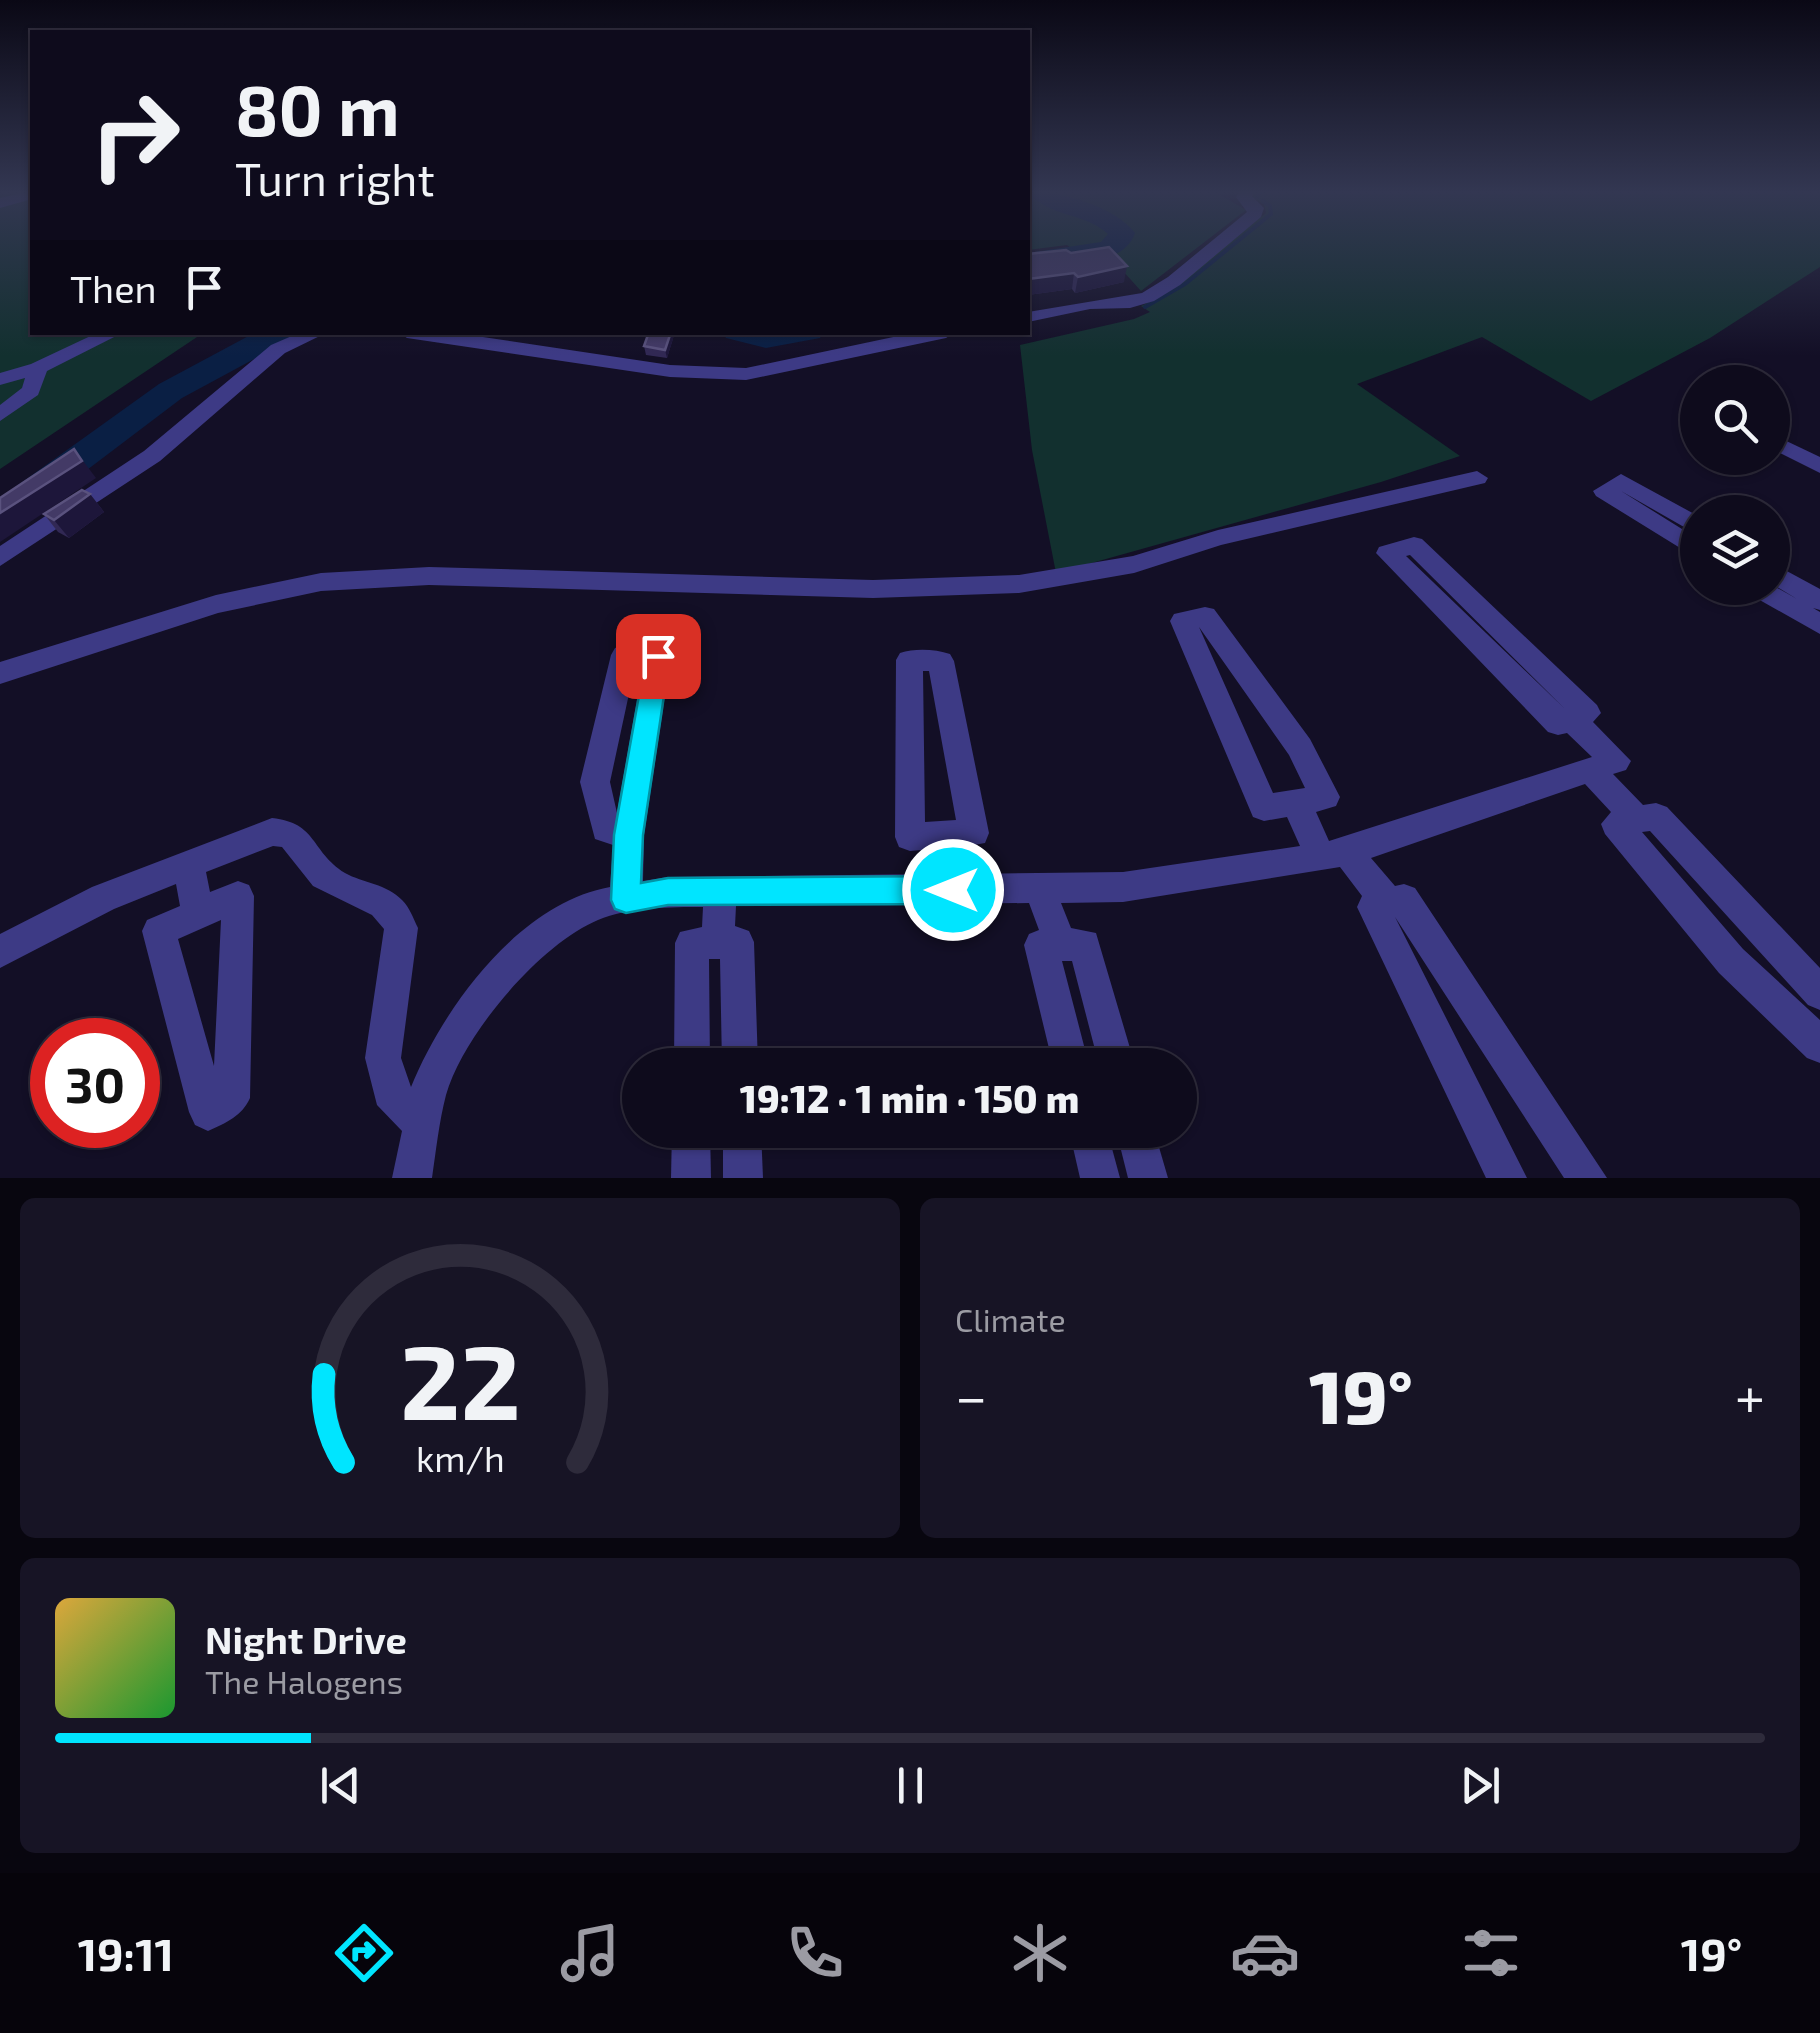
<!DOCTYPE html>
<html lang="en">
<head>
<meta charset="utf-8">
<style>
  body { margin:0; font-family:"Exo 2",sans-serif; background:#171425; color:#f1f3f6; height:100vh; display:flex; flex-direction:column; font-size:38px; white-space:nowrap }
  * { box-sizing:border-box; margin:0 }
  p { font-size:32px; color:#9b9ba3 }
  .icon { flex:none; width:55px; height:55px; fill:none; stroke:currentColor; stroke-width:2; stroke-linecap:round; stroke-linejoin:round }
  .map { position:relative; height:1178px; overflow:hidden }
  .drawer { display:flex; flex-direction:column; gap:20px; padding:20px; background:#08060f; flex:1 }
  .drawer>* { flex:none }
  .banner { position:absolute; left:30px; top:30px; width:1000px; height:305px; border-radius:0px; box-shadow:0 2px 8px #0004,0 0 0 2px #2e2b3b; background:#0e0b1c; color:#f1f3f6; overflow:hidden }
  .controls { position:absolute; left:1680px; top:365px; display:grid; gap:20px }
  .controls a { display:grid; place-items:center; width:110px; height:110px; border-radius:50%; background:#0e0b1c; box-shadow:0 2px 8px #0004,0 0 0 2px #2e2b3b; font-size:50px }
  .speed { position:absolute; left:30px; top:1018px; display:flex; gap:20px; font-size:50px; font-weight:700; text-align:center }
  .speed>* { display:grid; place-content:center; width:130px; height:130px; border-radius:50%; background:#0e0b1c; box-shadow:0 2px 8px #0004,0 0 0 2px #2e2b3b; line-height:1 }
  .speed .limit { border:15px solid #d22; background:#fff; color:#111 }
  .pin { position:absolute; display:grid; place-items:center; width:85px; height:85px; color:#fff; margin:-42px; border-radius:20px; box-shadow:0 5px 15px #0006 }
  .me { position:absolute; width:110px; margin:-55px; rotate:270deg; stroke-linejoin:round; filter:drop-shadow(0 0 8px #0008) }
  .turn { display:flex; align-items:center; gap:35px; height:210px; padding:0 40px; font-size:45px }
  .turn .icon { width:130px; height:130px; stroke-width:2.5 }
  .turn b { display:block; font-size:70px; line-height:85px }
  .then { display:flex; align-items:center; height:95px; padding:0 40px; background:#0003; gap:20px; font-size:38px }
  .big { font-size:75px; font-weight:800; line-height:1.1 }
  .drawer .card { flex:1; display:flex; flex-direction:column; justify-content:center; gap:15px; min-width:0; padding:0 35px; border-radius:15px; background:#171425 }
  .drawer .dial { align-items:center; gap:0 }
  .dial svg { height:260px; overflow:visible; fill:none; stroke:#2e2b3b; stroke-width:7; stroke-linecap:round; text-anchor:middle }
  .dial text { fill:#f1f3f6; stroke:none }
  .song { display:flex; align-items:center; gap:30px }
  .cover { width:120px; height:120px; border-radius:15px; background:linear-gradient(135deg,hsl(40 70% 55%),hsl(130 70% 35%)) }
  .played { height:10px; border-radius:5px; background:linear-gradient(90deg,#00e5ff 15%,#2e2b3b 15%) }
  .keys { display:flex; justify-content:space-around; direction:ltr }
  .heat { display:flex; justify-content:space-between; align-items:center; font-size:55px; direction:ltr }
  .drawer .tiles { flex:1; display:grid; gap:20px; grid-template-columns:1fr 1fr }
  .card:last-child { grid-column:span 2 }
  .trip { position:absolute; left:622px; top:1048px; width:575px; height:100px; border-radius:50px; background:#0e0b1c; box-shadow:0 2px 8px #0004,0 0 0 2px #2e2b3b; font-weight:800; line-height:100px; text-align:center }
  .menu { display:flex; height:160px; justify-content:space-around; align-items:center; background:#06040b; color:#9b9ba3 }
  .menu .icon { width:70px; height:70px }
  .menu .on { color:#00e5ff }
  .menu b { font-size:45px; color:#f1f3f6 }
  .map>svg:first-child { display:block }
  .green { fill:#12302f }
  .lines { fill:none; stroke-linecap:round; stroke-linejoin:round }
  .stream { stroke:#0a1f44; stroke-width:4 }
  .river { fill:#0a1f44; fill-rule:evenodd }
  .minor { fill:#3d3a85; fill-rule:evenodd }
  .tertiary { fill:#3d3a85; fill-rule:evenodd }
  .wall { fill:#312854 }
  .shaded-wall { fill:#1d163a }
  .building { fill:#433a66; stroke:#5a527e; stroke-width:2.5 }
  .route { fill:#00e5ff; stroke:#0095a6; stroke-width:2.5 }
</style>
</head>
<body>
<div class="map">
<svg width="1820" height="1178" viewBox="0 0 1820 1178">
  <rect width="100%" height="100%" fill="#130f26"/>
  <g class="green">
    <path d="M0 191H32V332L203 333 0 469Z"/>
    <path d="M1028 191H1227L1220 195 1246 210 1141 291 1114 261 1094 264 1067 245 1028 250Z"/>
    <path d="M1257 191H1820V267L1710 338 1591 401 1482 337 1357 384 1460 456 1381 482 1056 573 1032 450 1020 345 1134 319 1150 312 1141 306 1159 297 1266 213 1264 204 1251 197Z"/>
  </g>
  <g class="lines">
    <g class="stream">
      <path d="M1257 197 1262 191"/>
      <path d="M1145 307 1185 284 1271 214 1270 206 1263 201"/>
    </g>
    <g class="river">
      <path d="M1028 191C1059 191 1115 206 1135 233 1124 268 1059 265 1028 269V253L1101 242 1108 234C1085 212 1048 218 1028 191Z"/>
      <path d="M256 332H297L293 338 182 398 13 526 0 529V498L159 384Z"/>
      <path d="M722 332H824L820 338 766 348 726 338Z"/>
    </g>
    <g class="minor">
      <path d="M99 332H124L47 371 38 395 0 421V405L22 388 25 378 0 385V373L31 364Z"/>
      <path d="M1772 434 1820 457V473L1772 449Z"/>
      <path d="M1477 471 1488 478 1485 483 1221 545 1134 573 1019 593 873 598 429 585 321 591 218 613 0 684V662L216 595 321 573 429 567 873 580 1019 575 1133 556 1218 530Z"/>
      <path d="M1621 474 1698 516V535L1621 491 1698 539V559L1596 496 1593 491Z"/>
      <path d="M1414 537 1422 539 1597 705 1601 713 1593 722 1631 761 1626 770 1613 774 1643 805 1656 803 1667 807 1820 968V1010L1808 1005 1650 831 1642 832 1743 949 1820 1020V1063L1807 1058 1719 973 1605 834 1601 824 1611 812 1585 784 1371 858 1395 886 1404 884 1415 888 1607 1178H1564L1395 917 1527 1178H1486L1357 907 1362 896 1340 867 1123 902 1061 903 1071 928 1096 933 1135 1065H1099L1072 961H1062L1089 1065H1053L1024 945 1029 934 1039 930 1029 903 736 906 735 926 749 931 754 942 758 1065H722L720 959H709L710 1065H674L675 943 680 932 702 927 703 907C671 907 628 907 598 920 540 944 463 1035 446 1095 439 1122 436 1151 432 1178H392L402 1131 377 1105 365 1058 384 929 372 915 313 886 282 847 273 846 206 872 210 892 238 881 249 885 254 896 250 1098C242 1116 226 1123 208 1131L195 1125 189 1112 142 931 147 920 180 906 176 884 114 909 0 968V934L92 887 272 818C318 823 310 851 345 873 363 883 387 884 402 900 410 908 413 918 418 928L401 1058 411 1087C444 1006 520 903 610 887L613 845 595 839 580 782 611 655 615 648C631 643 652 644 667 649L671 656 644 835 643 881 668 877 935 874 932 849 910 851 899 847 895 837 896 660 900 653C915 648 935 649 950 654L954 661 989 833 985 843 963 847 967 874 1123 872 1300 846 1287 817 1264 821 1253 817 1170 621 1174 614 1205 607 1214 609 1310 739 1340 797 1336 806 1316 812 1329 841 1592 757 1567 733 1558 735 1548 732 1376 553 1379 547ZM1410 555 1565 709 1406 556ZM1199 627 1289 755 1305 788 1273 793ZM635 666H643L617 813 610 782ZM923 671H929L956 820 925 822ZM221 920 214 1066 178 939Z"/>
      <path d="M1772 563 1820 589V610L1813 608 1820 612V634L1749 594 1746 588 1772 585 1797 599 1772 584Z"/>
      <path d="M672 1130H710L711 1178H671Z"/>
      <path d="M723 1130H761L763 1178H723Z"/>
      <path d="M1069 1130H1107L1120 1178H1080Z"/>
      <path d="M1116 1130H1154L1168 1178H1128Z"/>
    </g>
    <g class="tertiary">
      <path d="M32 191V199L0 208V198Z"/>
      <path d="M1240 191H1256L1252 196 1264 208 1261 217 1180 285 1154 301 1130 308 1090 309 1028 322V312L1142 293 1168 277 1247 212 1236 197Z"/>
      <path d="M301 332H328L285 353 160 461 0 566V546L144 451 271 345Z"/>
      <path d="M398 332H449L670 365 746 368 917 332H955L946 338 746 380 670 377 407 338Z"/>
    </g>
  </g>
  <g class="wall">
    <path d="M1071 253 1124 282 1075 293 1072 289 1028 295V254Z"/>
    <path d="M675 332 667 358 646 355 644 346Z"/>
    <path d="M90 494 104 512 69 538 58 532 44 514Z"/>
  </g>
  <g class="shaded-wall">
    <path d="M1127 266 1124 282 1075 293 1078 277Z"/>
    <path d="M1074 273 1072 289 1028 295V279Z"/>
    <path d="M671 332H675L667 358 665 350Z"/>
    <path d="M74 449 96 478 0 542V513Z"/>
    <path d="M90 494 104 512 69 538 54 520Z"/>
  </g>
  <g class="building">
    <path d="M1109 247 1127 266 1078 277 1074 273 1028 279V254L1066 250 1071 253Z"/>
    <path d="M649 332H671L665 350 644 346Z"/>
    <path d="M74 449 82 461 0 513V498Z"/>
    <path d="M82 490 90 494 54 520 44 514Z"/>
  </g>
  <linearGradient id="sky" x2="0" y2="1"><stop stop-color="#0a0815"/><stop offset="0.54" stop-color="#333752"/><stop offset="1" stop-color="#333752" stop-opacity="0"/></linearGradient>
  <rect width="1820" height="356" fill="url(#sky)"/>
  <path class="route" d="M658 647 667 649 670 656 643 835 641 883 668 878 953 876 964 880 968 890 964 900 953 904 668 905 626 913 615 909 611 900 614 835 646 656 649 649Z"/>
</svg>
<div class="controls">
<a><svg class="icon" aria-label="search" viewBox="0 0 24 24"><circle cx="10" cy="10" r="6"/><path d="M15 15l6 6"/></svg></a>
<a><svg class="icon" aria-label="layers" viewBox="0 0 24 24"><path d="M12 4l9 5-9 5-9-5zM3 14l9 5 9-5"/></svg></a>
</div>
<div class="speed"><div class="limit">30</div></div>
<div class="pin" style="left:658px;top:656px;background:#d93025"><svg class="icon" aria-label="arrive" viewBox="0 0 24 24"><path d="M6 21V4h12l-3 4 3 4H6"/></svg></div>
<svg class="me" style="left:953px;top:890px" viewBox="-20 -20 40 40"><circle r="17" fill="#00e5ff" stroke="#fff" stroke-width="3"/><path d="M0-11L8 9 0 5-8 9z" fill="#fff"/></svg>
<div class="trip">19:12 · 1 min · 150 m</div>
<div class="banner">
<div class="turn"><svg class="icon" aria-label="right" viewBox="0 0 24 24"><path d="M7 20v-9h11M14 6l5 5-5 5"/></svg><div><b>80 m</b>Turn right</div></div>
<div class="then">Then<svg class="icon" aria-label="arrive" viewBox="0 0 24 24"><path d="M6 21V4h12l-3 4 3 4H6"/></svg></div>
</div>
</div>
<section class="drawer">
<div class="tiles">
<div class="card dial"><svg viewBox="0 0 100 80">
<path d="M14 69A42 42 0 1 1 86 69"/>
<path d="M14 69A42 42 0 0 1 8 42" stroke="#00e5ff"/>
<text x="50" y="56" font-size="32" font-weight="700">22</text>
<text x="50" y="72" font-size="11">km/h</text>
</svg></div>
<div class="card"><p>Climate</p>
<div class="heat"><a>−</a><b class="big">19°</b><a>+</a></div>
</div>
<div class="card">
<div class="song"><i class="cover"></i><div><b>Night Drive</b><p>The Halogens</p></div></div>
<div class="played"></div>
<div class="keys"><svg class="icon" aria-label="previous" viewBox="0 0 24 24"><path d="M18 5L8 12l10 7zM5 5v14"/></svg><svg class="icon" aria-label="pause" viewBox="0 0 24 24"><path d="M8 5v14M16 5v14"/></svg><svg class="icon" aria-label="next" viewBox="0 0 24 24"><path d="M6 5l10 7-10 7zM19 5v14"/></svg></div>
</div>
</div>
</section>
<nav class="menu">
<b>19:11</b>
<svg class="icon on" aria-label="directions" viewBox="0 0 24 24"><path d="M12 3l9 9-9 9-9-9zM9 14v-3h6M13 9l2 2-2 2"/></svg>
<svg class="icon" aria-label="music" viewBox="0 0 24 24"><path d="M9 18V5l10-2v13"/><circle cx="6" cy="18" r="3"/><circle cx="16" cy="16" r="3"/></svg>
<svg class="icon" aria-label="phone" viewBox="0 0 24 24"><path d="M5 4h4l2 5-3 2q2 4 5 5l2-3 5 2v4C11 20 4 13 5 4z"/></svg>
<svg class="icon" aria-label="climate" viewBox="0 0 24 24"><path d="M12 3v18M4 7l16 10M4 17L20 7"/></svg>
<svg class="icon" aria-label="car" viewBox="0 0 24 24"><path d="M5 17H2v-5l4-1 3-4h7l3 4 3 1v5h-3M9 17h6M6 11h13"/><circle cx="7" cy="17" r="2"/><circle cx="17" cy="17" r="2"/></svg>
<svg class="icon" aria-label="filters" viewBox="0 0 24 24"><path d="M4 7h16M4 17h16"/><circle cx="9" cy="7" r="2"/><circle cx="15" cy="17" r="2"/></svg>
<b>19°</b>
</nav>
</body>
</html>
